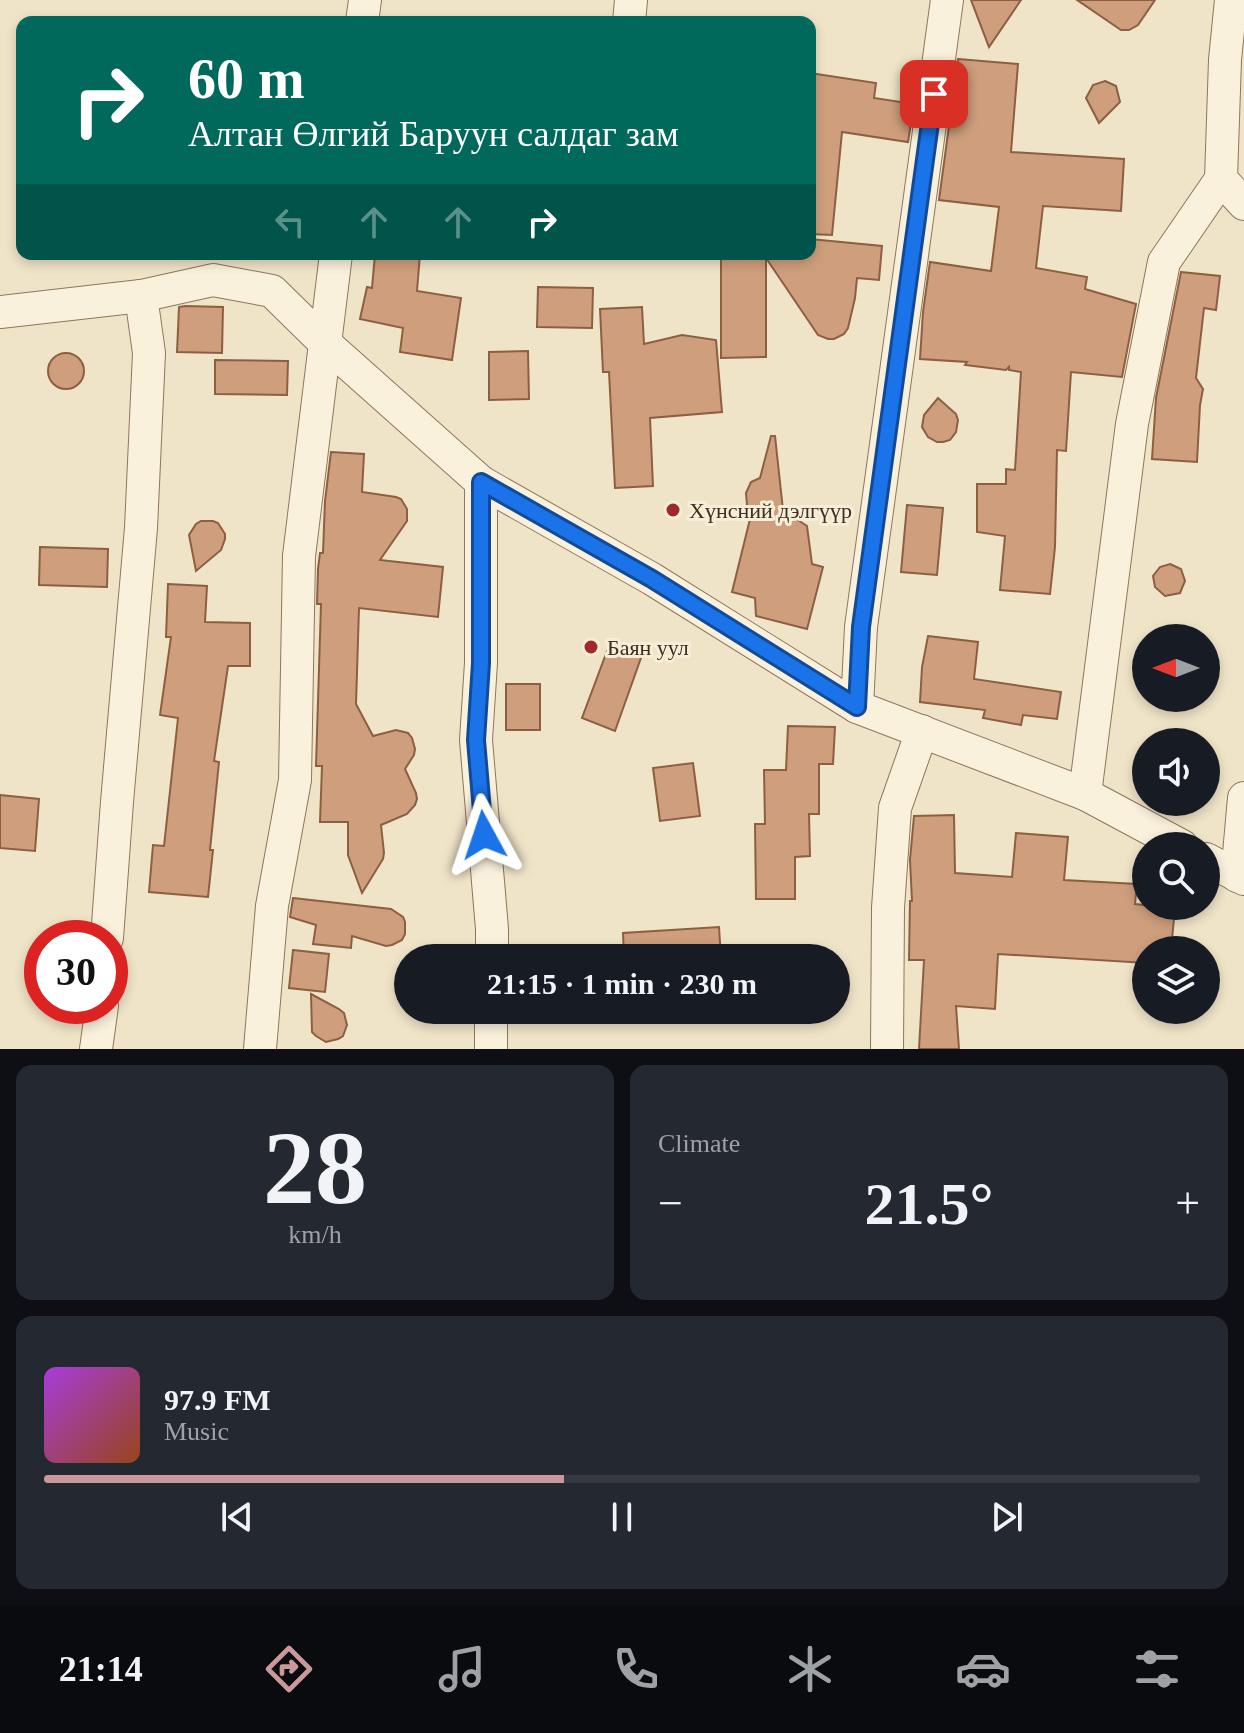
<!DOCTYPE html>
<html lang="en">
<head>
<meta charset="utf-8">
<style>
  body { margin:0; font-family:Georgia,serif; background:#242831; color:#f1f3f6; height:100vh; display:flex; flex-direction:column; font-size:30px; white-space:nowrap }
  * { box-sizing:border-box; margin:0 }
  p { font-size:26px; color:#9ea1a6 }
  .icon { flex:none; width:44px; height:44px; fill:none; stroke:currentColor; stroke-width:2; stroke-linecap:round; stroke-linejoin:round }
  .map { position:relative; height:1049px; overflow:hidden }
  .panel { display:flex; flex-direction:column; gap:16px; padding:16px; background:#0d0f14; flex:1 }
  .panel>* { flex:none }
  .hud { position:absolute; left:16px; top:16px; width:800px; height:244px; border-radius:16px; box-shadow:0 4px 12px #0003; background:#00695c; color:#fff; overflow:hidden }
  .needle { width:52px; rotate:270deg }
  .buttons { position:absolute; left:1132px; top:624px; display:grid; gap:16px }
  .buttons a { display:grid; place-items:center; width:88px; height:88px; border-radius:50%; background:#171b24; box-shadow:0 4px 12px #0003; font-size:40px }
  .speed { position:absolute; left:24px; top:920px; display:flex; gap:16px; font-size:40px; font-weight:700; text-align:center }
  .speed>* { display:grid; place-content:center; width:104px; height:104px; border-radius:50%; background:#171b24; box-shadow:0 4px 12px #0003; line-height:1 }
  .speed .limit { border:12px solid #d22; background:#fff; color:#111 }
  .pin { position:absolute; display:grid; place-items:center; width:68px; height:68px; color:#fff; margin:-34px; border-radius:16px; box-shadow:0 4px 12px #0006 }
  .me { position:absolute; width:88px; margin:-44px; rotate:355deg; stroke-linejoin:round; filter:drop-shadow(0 0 6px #0008) }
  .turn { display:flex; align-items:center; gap:28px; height:168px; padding:0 40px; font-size:36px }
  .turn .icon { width:104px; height:104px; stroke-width:2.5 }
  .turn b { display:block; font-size:56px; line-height:68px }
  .lanes { display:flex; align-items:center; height:76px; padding:0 40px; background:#0003; justify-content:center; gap:40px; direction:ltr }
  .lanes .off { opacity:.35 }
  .big { font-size:60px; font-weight:700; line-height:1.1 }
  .panel .widget { flex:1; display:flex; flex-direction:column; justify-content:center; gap:12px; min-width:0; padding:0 28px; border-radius:16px; background:#242831 }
  .panel .dial { align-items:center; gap:0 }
  .dial b { font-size:104px; line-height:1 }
  .song { display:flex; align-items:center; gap:24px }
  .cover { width:96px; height:96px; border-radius:12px; background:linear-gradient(135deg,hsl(280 70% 55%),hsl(20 70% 35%)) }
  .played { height:8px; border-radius:4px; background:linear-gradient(90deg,#cc999b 45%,#363941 45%) }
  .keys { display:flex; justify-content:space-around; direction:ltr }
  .heat { display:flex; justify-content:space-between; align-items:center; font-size:44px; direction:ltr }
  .panel .tiles { flex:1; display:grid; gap:16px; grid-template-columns:1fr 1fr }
  .widget:last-child { grid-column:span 2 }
  .trip { position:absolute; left:394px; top:944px; width:456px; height:80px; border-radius:40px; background:#171b24; box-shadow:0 4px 12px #0003; font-weight:700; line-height:80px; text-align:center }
  .dock { display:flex; height:128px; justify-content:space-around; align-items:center; background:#090b0e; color:#9ea1a6 }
  .dock .icon { width:56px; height:56px }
  .dock .on { color:#cc999b }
  .dock b { font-size:36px; color:#f1f3f6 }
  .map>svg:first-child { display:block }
  .building { fill:#cf9f7d; stroke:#8d5f41; stroke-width:2 }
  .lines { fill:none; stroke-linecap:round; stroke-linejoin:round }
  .minor-casing { stroke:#8d765c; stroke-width:34 }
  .minor { stroke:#faf1dc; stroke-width:32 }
  .route-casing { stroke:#114b97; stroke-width:20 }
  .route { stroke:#1a73e8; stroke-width:14 }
  .poi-dot { fill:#9e2a2b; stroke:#f7eed8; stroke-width:3 }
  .labels { text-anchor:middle; stroke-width:6; stroke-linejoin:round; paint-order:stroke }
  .poi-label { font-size:22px; fill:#3d2e20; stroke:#f7eed8; text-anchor:start }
</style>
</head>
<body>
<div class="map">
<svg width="1244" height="1049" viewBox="0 0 1244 1049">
  <rect width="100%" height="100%" fill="#f0e4c8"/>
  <g class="building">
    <path d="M971 0H1021L989 47Z"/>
    <path d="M1077 0H1155L1138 25 1129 30H1121Z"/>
    <path d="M958 59 1018 64 1011 152 1124 159 1121 211 1043 206 1036 268 1087 277 1085 289 1136 304 1122 377 1071 372 1066 451 1057 450 1055 547 1050 594 1000 590 1005 536 977 532V484H1006V469L1015 470 1021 372 1009 370V367L1006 370 965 365 967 362 920 359 923 312 930 262 991 271 999 207 939 200Z"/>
    <path d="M810 73 876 83 874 98 914 104 908 142 842 132 832 235 810 234Z"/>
    <path d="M1105 81 1116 86 1120 102 1099 123 1086 98 1093 85Z"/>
    <path d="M810 239 882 246 879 280 857 278 855 298 848 328 844 334 834 339H828L818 335 766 258V357L721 358V254H810Z"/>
    <path d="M375 254H420L417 291 461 298 452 360 400 352 403 328 360 319 367 287 372 288Z"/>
    <path d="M1181 272 1220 276 1216 310 1204 308 1196 378 1203 389 1200 405 1197 462 1152 459 1156 398Z"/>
    <path d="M538 287 593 288 592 328 537 327Z"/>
    <path d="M185 306 223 307 222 353 177 352 179 307Z"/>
    <path d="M642 307 644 344 682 335 716 340 722 412 650 418 653 486 615 488 609 372H603L600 309Z"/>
    <path d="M528 351 529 399 489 400V352Z"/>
    <circle cx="66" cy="371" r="18"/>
    <path d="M215 360 288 361 287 395 215 394Z"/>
    <path d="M938 398 956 414 958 420 956 432 950 440 943 442H937L928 437 922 427 924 415Z"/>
    <path d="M771 436H775L783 510 807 526 812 564 823 567 807 629 756 616 755 598 732 592 752 511 747 505 746 493 751 482 760 478Z"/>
    <path d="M331 452 364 454 362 492 396 497 401 499 407 509V521L380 560 443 567 438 617 359 608 356 704 373 736 396 730 408 733 412 738 415 749 414 755 405 769 416 793 417 799 415 805 407 814 381 825 384 853 383 859 362 893 348 855V822H320L322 766H316L321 604H317L318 569 320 553H323L325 501Z"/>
    <path d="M907 505 943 508 937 575 901 572Z"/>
    <path d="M201 521H213L218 523 225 534V539L221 550 196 571 189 535 196 524Z"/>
    <path d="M40 547 108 549 107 587 39 585Z"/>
    <path d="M1170 564 1181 569 1185 581 1180 593 1165 596 1155 587 1153 576 1160 567Z"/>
    <path d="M168 584 207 586 205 622 250 623V666H228L214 761 219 762 210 850H213L208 897 149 892 153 845 164 846 178 718 160 715 171 637H166Z"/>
    <path d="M928 636 978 642 974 679 1061 692 1057 719 1023 715 1021 725 983 718 985 710 920 702 922 667Z"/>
    <path d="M610 643 642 655 615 731 582 718Z"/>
    <rect x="506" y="684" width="34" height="46"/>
    <path d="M788 726 835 727 833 764H819V814H809L810 856 795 857V899H756L755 824H765L764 770H786Z"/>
    <path d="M693 763 700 816 660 821 653 768Z"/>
    <path d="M0 795 39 799 35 851 0 848Z"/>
    <path d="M954 815 955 873 1012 877 1016 833 1068 837 1064 880 1137 884 1135 904 1175 908 1171 950H1146V963L998 954 995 1009 956 1006 959 1049H919L924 960H909L910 901H912L910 860 914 816Z"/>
    <path d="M293 898 391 909 403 917 405 922V934L402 940 392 945 386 946 352 936 351 948 313 944 316 925 290 917Z"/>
    <path d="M719 927 721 958H624L623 933Z"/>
    <path d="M293 950 329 954 325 992 289 988Z"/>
    <path d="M311 994 339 1009 344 1013 347 1025 343 1036 338 1039 326 1042 316 1036 312 1032Z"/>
  </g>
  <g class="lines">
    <g class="minor-casing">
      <g id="minor">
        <path d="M1231 0 1225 60 1221 179 1244 204"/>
        <path d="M362 22 365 0"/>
        <path d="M629 22 631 0"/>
        <path d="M0 312 141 296 213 280 272 291 326 344 481 482 652 579 857 707 1085 794 1182 846"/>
        <path d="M481 482V663L476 740 492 929V958"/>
        <path d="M857 707 861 627 947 0"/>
        <path d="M1085 794 1132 424 1164 262 1221 179"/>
        <path d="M1206 859 1244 879"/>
        <path d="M1237 876 1244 798"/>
        <path d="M107 938 117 802 141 528 149 353 141 296"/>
        <path d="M96 1049 102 1006"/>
        <path d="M260 1049 272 906 295 780 299 556 336 254"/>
        <path d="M491 1049V1010"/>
        <path d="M887 1049 888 908 895 808 922 731"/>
      </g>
    </g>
    <use href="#minor" class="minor"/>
  </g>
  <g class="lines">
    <g class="route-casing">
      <path id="route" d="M484 835 476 740 481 663V482L652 579 857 707 861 627 934 94"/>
    </g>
    <use href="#route" class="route"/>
  </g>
  <g class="poi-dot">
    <circle cx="673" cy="510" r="8"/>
    <circle cx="591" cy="647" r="8"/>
  </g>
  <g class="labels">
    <g class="poi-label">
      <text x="689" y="518">Хүнсний дэлгүүр</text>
      <text x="607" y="655">Баян уул</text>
    </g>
  </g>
</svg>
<div class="buttons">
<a><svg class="needle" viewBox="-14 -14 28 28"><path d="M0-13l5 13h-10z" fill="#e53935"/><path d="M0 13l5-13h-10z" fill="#9ea1a6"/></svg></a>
<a><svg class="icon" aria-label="sound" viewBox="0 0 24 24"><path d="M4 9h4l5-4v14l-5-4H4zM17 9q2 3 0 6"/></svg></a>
<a><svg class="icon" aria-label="search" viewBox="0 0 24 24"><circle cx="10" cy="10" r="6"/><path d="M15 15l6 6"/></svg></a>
<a><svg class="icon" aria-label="layers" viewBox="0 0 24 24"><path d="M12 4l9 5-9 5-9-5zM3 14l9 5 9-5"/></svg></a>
</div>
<div class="speed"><div class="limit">30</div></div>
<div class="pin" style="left:934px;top:94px;background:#d93025"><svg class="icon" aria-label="arrive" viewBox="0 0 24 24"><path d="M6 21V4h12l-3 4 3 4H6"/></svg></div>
<svg class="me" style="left:484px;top:835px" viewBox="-20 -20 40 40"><path d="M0-17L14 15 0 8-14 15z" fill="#1a73e8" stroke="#fff" stroke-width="4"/></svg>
<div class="trip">21:15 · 1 min · 230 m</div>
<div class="hud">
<div class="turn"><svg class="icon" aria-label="right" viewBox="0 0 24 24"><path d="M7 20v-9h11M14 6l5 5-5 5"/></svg><div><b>60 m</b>Алтан Өлгий Баруун салдаг зам</div></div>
<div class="lanes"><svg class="icon off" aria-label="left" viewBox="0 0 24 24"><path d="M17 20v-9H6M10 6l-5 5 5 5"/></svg><svg class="icon off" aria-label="ahead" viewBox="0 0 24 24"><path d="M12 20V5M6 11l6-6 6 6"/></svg><svg class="icon off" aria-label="ahead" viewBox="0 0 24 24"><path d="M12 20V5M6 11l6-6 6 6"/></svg><svg class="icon" aria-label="right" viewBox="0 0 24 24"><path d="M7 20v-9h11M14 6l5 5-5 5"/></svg></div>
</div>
</div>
<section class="panel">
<div class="tiles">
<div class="widget dial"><b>28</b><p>km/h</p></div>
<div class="widget"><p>Climate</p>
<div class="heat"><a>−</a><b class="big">21.5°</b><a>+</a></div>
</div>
<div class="widget">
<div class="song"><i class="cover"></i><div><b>97.9 FM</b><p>Music</p></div></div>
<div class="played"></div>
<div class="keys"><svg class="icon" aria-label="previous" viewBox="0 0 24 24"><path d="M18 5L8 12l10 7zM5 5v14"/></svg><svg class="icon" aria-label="pause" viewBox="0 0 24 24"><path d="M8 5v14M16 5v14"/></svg><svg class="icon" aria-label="next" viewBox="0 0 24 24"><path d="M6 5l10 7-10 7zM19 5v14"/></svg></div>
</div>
</div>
</section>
<nav class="dock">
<b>21:14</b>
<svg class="icon on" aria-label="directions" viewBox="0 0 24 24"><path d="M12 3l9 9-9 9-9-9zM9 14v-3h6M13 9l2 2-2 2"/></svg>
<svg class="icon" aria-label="music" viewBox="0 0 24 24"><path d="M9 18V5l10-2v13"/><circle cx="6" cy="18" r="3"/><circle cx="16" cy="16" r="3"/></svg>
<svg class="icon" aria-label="phone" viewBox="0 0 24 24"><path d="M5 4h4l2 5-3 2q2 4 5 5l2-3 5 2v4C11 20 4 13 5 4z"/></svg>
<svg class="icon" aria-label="climate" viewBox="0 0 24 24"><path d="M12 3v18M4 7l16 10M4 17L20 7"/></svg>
<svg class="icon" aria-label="car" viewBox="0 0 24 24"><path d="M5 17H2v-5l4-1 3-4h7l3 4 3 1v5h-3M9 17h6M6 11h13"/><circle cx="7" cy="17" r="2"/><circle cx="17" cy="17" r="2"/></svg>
<svg class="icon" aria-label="filters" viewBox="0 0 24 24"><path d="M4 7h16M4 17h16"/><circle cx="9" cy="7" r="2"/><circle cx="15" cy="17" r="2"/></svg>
</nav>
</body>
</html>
